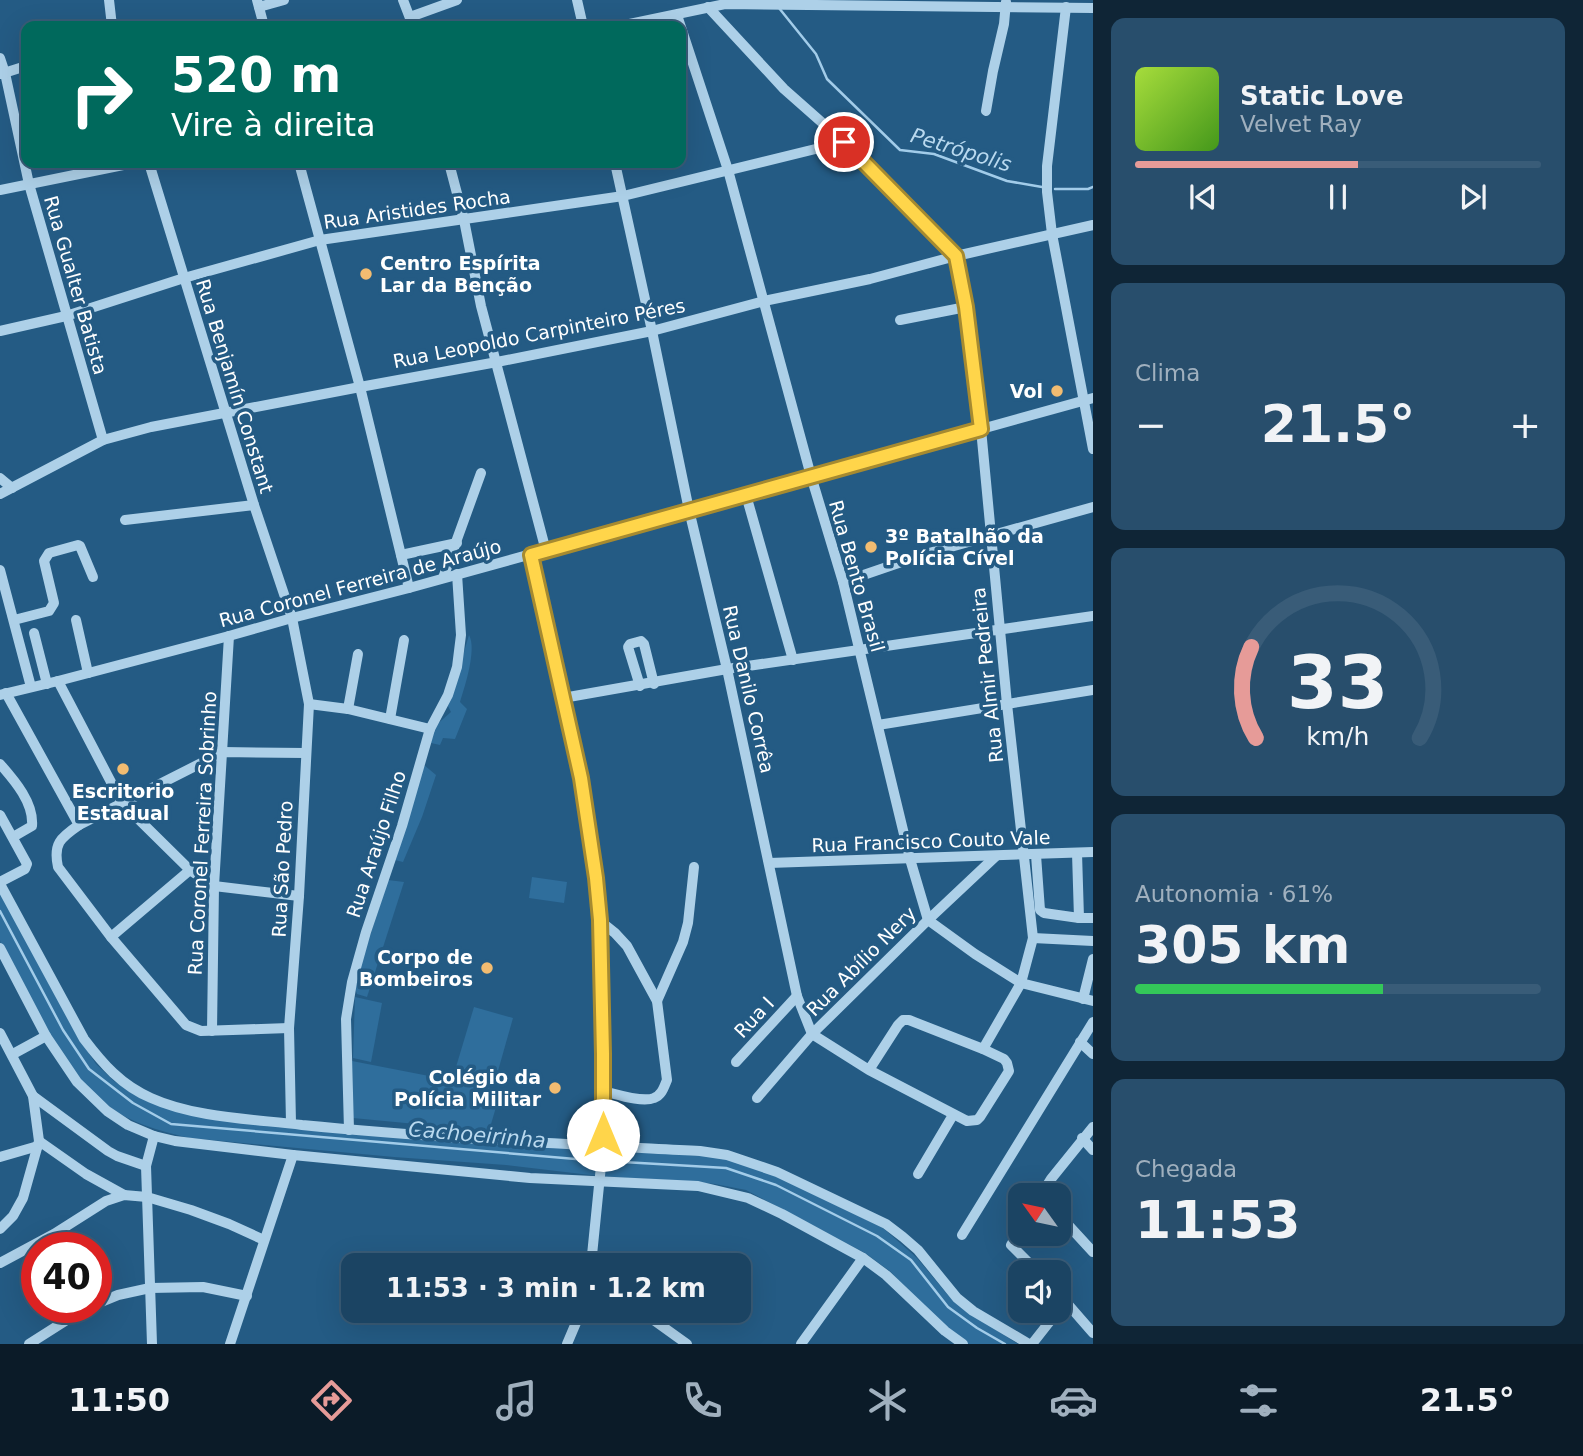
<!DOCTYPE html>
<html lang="pt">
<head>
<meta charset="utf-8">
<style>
  body { margin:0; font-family:"DejaVu Sans",sans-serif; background:#284e6c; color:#f1f3f6; height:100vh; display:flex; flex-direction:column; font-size:26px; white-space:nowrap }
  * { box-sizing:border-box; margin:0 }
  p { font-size:23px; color:#a0b0be }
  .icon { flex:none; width:38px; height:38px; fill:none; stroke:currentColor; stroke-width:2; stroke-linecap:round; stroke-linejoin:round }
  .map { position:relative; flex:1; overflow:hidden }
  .panel { display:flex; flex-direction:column; gap:18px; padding:18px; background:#0f2536; width:490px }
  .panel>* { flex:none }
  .guide { position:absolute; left:21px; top:21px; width:665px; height:147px; border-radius:14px; box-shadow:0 7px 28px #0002,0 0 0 2px #395c78; background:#00695c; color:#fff; overflow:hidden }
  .needle { width:46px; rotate:303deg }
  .buttons { position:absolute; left:1008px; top:1183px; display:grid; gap:14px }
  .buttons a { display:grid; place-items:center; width:63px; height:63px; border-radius:14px; background:#1b4463; box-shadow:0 7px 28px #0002,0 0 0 2px #395c78; font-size:35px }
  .speed { position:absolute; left:21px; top:1232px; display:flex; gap:14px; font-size:35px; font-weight:700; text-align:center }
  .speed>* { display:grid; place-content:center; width:91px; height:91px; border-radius:50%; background:#1b4463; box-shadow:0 7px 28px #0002,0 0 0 2px #395c78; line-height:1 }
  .speed .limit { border:10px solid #d22; background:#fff; color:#111 }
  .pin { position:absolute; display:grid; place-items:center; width:60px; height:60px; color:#fff; margin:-30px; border:4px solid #fff; border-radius:50%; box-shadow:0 2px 7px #0007 }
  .me { position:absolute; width:77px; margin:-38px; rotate:0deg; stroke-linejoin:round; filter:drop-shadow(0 0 5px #0008) }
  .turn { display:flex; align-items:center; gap:24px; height:147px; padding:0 35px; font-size:32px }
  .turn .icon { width:91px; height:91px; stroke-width:2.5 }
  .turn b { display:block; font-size:49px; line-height:60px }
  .big { font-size:52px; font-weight:700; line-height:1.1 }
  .panel .tile { flex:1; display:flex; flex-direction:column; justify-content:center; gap:10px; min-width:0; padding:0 24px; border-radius:14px; background:#284e6c }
  .panel .dial { align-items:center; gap:0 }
  .dial svg { height:182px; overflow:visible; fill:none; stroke:#395c78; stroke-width:7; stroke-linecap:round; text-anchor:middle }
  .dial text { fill:#f1f3f6; stroke:none }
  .song { display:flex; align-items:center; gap:21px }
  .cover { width:84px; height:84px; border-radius:10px; background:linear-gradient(135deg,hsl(80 70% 55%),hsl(100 70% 35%)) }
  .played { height:7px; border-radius:4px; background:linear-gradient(90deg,#e69b98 55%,#395c78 55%) }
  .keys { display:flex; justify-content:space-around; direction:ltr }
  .heat { display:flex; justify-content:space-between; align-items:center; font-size:38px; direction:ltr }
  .charge { height:10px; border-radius:5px; background:linear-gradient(90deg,#34c759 61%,#395c78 0) }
  .trip { position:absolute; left:341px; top:1253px; width:410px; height:70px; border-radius:14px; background:#1b4463; box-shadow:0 7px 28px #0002,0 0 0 2px #395c78; font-weight:700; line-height:70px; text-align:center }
  .menu { display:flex; height:112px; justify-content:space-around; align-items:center; background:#0b1b28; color:#a0b0be }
  .menu .icon { width:49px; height:49px }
  .menu .current { color:#e69b98 }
  .menu b { font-size:32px; color:#f1f3f6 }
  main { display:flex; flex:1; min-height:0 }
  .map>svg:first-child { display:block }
  .green { fill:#2f6e9c }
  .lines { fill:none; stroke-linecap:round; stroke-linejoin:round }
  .stream { stroke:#a2cce9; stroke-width:2.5 }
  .minor { stroke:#add0e8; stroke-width:10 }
  .route-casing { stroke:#a68a30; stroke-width:18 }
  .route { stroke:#ffd54a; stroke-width:12 }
  .poi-dot { fill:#f2bc71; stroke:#245b84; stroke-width:2.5 }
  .labels { text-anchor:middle; stroke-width:7; stroke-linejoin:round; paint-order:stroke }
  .street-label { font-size:19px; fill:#fff; stroke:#245b84 }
  .poi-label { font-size:19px; font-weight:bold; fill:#fff; stroke:#245b84; text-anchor:end }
  .water-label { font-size:21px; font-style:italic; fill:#b9d9ef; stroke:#245b84 }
</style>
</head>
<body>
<main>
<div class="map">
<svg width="1093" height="1344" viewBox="0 0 1093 1344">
  <rect width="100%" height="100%" fill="#245b84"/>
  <g class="green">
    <path d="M469 635C477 649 465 686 460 702L467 709 455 739 443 738 440 745 431 743 434 727 451 712 448 706Z"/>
    <path d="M424 765 436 775 422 817 403 862 395 860Z"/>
    <path d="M532 877 567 882 564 903 529 898Z"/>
    <path d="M388 880 404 882 367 997 357 994 354 986Z"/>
    <path d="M0 892 75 1032 96 1064 114 1081 133 1094 189 1113 449 1136 573 1149 725 1157 783 1179 883 1228 917 1258 947 1294 963 1309 1018 1344H966L924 1309 891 1272 865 1253 746 1190 715 1184 688 1181 607 1177 506 1165 394 1157 190 1138C159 1131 126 1122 102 1101 65 1071 38 1015 16 973 11 963 1 951 0 940 0 924 0 907 0 892Z"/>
    <path d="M355 997 382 1003 371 1062 353 1058Z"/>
    <path d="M474 1007 513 1018 496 1078 456 1067Z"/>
    <path d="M352 1061 501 1090 489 1131 353 1118Z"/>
  </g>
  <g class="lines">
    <g class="stream">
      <path d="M779 8 816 54 827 79 900 150 934 154 1007 181 1042 187"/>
      <path d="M1055 189H1088L1093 187"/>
      <path d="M0 911 63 1030 89 1069 133 1103 171 1124 599 1161"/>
      <path d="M606 1161 726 1168 776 1185 877 1236 911 1260 948 1307 977 1328 1005 1344"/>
    </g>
    <g class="minor">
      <path d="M109 0 112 26"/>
      <path d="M257 0 264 26"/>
      <path d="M403 0 413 26"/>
      <path d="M577 0 583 26"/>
      <path d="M259 7 284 0"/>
      <path d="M708 7 784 89 844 142 956 256 966 307 981 429 1007 704 1033 938 1021 983 983 1049"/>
      <path d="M1066 7 1047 166V192L1052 234 1093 449"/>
      <path d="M677 15 728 170 811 476 843 582 910 859 928 920 975 954 1021 983 1093 1001"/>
      <path d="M410 17 457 0"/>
      <path d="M620 26 725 4 1093 8"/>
      <path d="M0 58 5 73 29 184 103 440"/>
      <path d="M1 74 26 66"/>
      <path d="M986 111 993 71 1004 24 1006 2"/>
      <path d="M149 163 254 505 292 618 309 704 299 896 289 1028 291 1123"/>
      <path d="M299 163 360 387 409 588"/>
      <path d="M449 163 464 220 481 306 546 551"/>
      <path d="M615 163 652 331 689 510 727 669 797 996 812 1034 869 1070 967 1121 977 1120 980 1117 1009 1071 1007 1063 1004 1059 983 1049 909 1020H903L898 1025 869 1070"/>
      <path d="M0 190 133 163"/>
      <path d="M900 320 966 307"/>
      <path d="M0 331 66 316 184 278 320 240 623 196 844 142"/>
      <path d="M0 478 12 488"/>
      <path d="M0 494 103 440 151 427 360 387 497 362 652 331 764 301 870 279 956 256 1093 225"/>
      <path d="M746 495 793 660"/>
      <path d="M125 520 254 505"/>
      <path d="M401 555 457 543"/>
      <path d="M531 555 581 778 596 878 600 921 603 1054V1146L591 1265"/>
      <path d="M0 570 31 687"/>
      <path d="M443 578 481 473"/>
      <path d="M843 582 922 555 1093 507"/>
      <path d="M14 620 49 611 54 603 44 561 49 553 78 545 80 546 93 577"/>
      <path d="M76 620 88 673"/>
      <path d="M34 633 47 684"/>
      <path d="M58 681 122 803 190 870 214 886 299 896"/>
      <path d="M640 686 628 647 630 644 641 641 644 644 654 684"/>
      <path d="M6 693 79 825"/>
      <path d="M0 695 58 681 229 636 292 618 409 588 1093 398"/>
      <path d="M563 698 727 669 1093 616"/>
      <path d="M309 704 348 709 430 729"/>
      <path d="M348 709 358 654"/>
      <path d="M390 719 404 640"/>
      <path d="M878 725 1093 690"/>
      <path d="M0 764C15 781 34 803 32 826L13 837"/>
      <path d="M0 815 27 864 25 869 0 882"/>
      <path d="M1077 853 1079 918"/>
      <path d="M1036 855 1040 910 1044 913 1079 918H1093"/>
      <path d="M769 863 1093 852"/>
      <path d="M0 884 84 1039C103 1064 121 1085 151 1098 195 1118 254 1119 302 1125 434 1138 567 1144 700 1151L727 1155 777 1172 886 1224 903 1237 918 1250 957 1298 973 1311 1029 1344"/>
      <path d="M600 921 615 933 627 946 657 1001 667 1080C664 1087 662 1095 654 1098 642 1103 616 1094 603 1091"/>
      <path d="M111 937 190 870"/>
      <path d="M1033 938 1093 941"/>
      <path d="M0 948 46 1036 77 1082 107 1111 128 1125 154 1136 175 1141 293 1155 530 1178 698 1186 748 1198 782 1214 863 1258 886 1275 945 1331 963 1344"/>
      <path d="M1083 999 1093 959"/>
      <path d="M657 1001 683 942 688 923 694 867"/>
      <path d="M289 1028 201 1031 186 1025 111 937 58 867C53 844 60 838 79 825L223 752 305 753"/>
      <path d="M212 1031 214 886 229 636"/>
      <path d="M0 1033 33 1096 39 1141 23 1198 13 1216 0 1229"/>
      <path d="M1080 1042 1093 1054"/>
      <path d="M13 1054 46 1036"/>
      <path d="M736 1062 797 996"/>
      <path d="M33 1096 108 1151 117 1156 146 1166"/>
      <path d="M757 1098 812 1034 928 920 996 856"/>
      <path d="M349 1130 346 1019 352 982 366 932 402 826 430 729 448 695 457 667 461 635 457 574"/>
      <path d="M1082 1138 1093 1150"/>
      <path d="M39 1141 86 1174 124 1195"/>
      <path d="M0 1157 38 1146"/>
      <path d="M918 1174 953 1115"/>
      <path d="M1041 1195 1051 1179 1093 1127"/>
      <path d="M1059 1215 1093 1252"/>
      <path d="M1020 1230 1011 1245 1038 1272"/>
      <path d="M962 1235 1093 1022"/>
      <path d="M0 1263 54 1234 106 1201 124 1195 147 1197 191 1210 229 1224 264 1240"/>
      <path d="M1059 1294 1093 1333"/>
      <path d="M96 1304 118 1295 150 1288 203 1287 247 1296"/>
      <path d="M641 1311 687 1344"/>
      <path d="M29 1344 73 1316 90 1307"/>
      <path d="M152 1344 146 1166 154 1136"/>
      <path d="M230 1344 293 1155"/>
      <path d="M567 1344 581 1311"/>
      <path d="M801 1344 863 1258"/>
      <path d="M1032 1344 1058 1311"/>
    </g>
  </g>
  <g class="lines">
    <g class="route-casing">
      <path id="route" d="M603 1135V1054L600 920 596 878 581 778 531 555 981 429 966 307 956 256 844 142"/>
    </g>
    <use href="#route" class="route"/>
  </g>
  <g class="poi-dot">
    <circle cx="366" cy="274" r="7"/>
    <circle cx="1057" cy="391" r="7"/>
    <circle cx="871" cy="547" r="7"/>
    <circle cx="123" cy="769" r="7"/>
    <circle cx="487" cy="968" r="7"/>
    <circle cx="555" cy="1088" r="7"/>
  </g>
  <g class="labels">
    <g class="street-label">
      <text transform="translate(417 209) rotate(-8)" y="7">Rua Aristides Rocha</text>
      <text transform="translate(76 285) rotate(74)" y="7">Rua Gualter Batista</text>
      <text transform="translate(539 333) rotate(-11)" y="7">Rua Leopoldo Carpinteiro Péres</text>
      <text transform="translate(235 386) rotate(73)" y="7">Rua Benjamín Constant</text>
      <text transform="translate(857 576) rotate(74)" y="7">Rua Bento Brasil</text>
      <text transform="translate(360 583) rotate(-15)" y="7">Rua Coronel Ferreira de Araújo</text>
      <text transform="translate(987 675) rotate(-96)" y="7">Rua Almir Pedreira</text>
      <text transform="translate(749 689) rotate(77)" y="7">Rua Danilo Corrêa</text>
      <text transform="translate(202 833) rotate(-87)" y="7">Rua Coronel Ferreira Sobrinho</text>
      <text transform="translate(931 841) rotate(-2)" y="7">Rua Francisco Couto Vale</text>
      <text transform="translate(376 844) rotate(-72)" y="7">Rua Araújo Filho</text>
      <text transform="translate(282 869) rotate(-87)" y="7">Rua São Pedro</text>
      <text transform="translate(861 961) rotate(-45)" y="7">Rua Abílio Nery</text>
      <text transform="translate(754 1017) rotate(-47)" y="7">Rua I</text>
    </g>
    <g class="poi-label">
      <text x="380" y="270" text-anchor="start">Centro Espírita<tspan x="380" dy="22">Lar da Benção</tspan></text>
      <text x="1043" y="398">Vol</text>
      <text x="885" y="543" text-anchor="start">3º Batalhão da<tspan x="885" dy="22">Polícia Cível</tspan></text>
      <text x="123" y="798" text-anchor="middle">Escritorio<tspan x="123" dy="22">Estadual</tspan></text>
      <text x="473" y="964">Corpo de<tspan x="473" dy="22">Bombeiros</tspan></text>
      <text x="541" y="1084">Colégio da<tspan x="541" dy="22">Polícia Militar</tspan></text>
    </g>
    <g class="water-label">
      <text transform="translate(961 150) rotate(17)" y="7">Petrópolis</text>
      <text transform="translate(477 1135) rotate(5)" y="7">Cachoeirinha</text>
    </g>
  </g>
</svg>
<div class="buttons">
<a><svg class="needle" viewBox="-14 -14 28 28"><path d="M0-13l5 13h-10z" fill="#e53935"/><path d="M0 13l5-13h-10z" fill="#a0b0be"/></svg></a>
<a><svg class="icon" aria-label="sound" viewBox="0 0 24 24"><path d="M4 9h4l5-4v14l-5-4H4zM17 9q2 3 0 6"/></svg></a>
</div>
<div class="speed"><div class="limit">40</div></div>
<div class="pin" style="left:844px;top:142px;background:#d93025"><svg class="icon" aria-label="arrive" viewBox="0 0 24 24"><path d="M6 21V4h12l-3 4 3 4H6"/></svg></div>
<svg class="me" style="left:603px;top:1135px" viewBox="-20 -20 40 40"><circle r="19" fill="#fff"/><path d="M0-13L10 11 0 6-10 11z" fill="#ffd54a"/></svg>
<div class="trip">11:53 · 3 min · 1.2 km</div>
<div class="guide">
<div class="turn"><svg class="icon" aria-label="right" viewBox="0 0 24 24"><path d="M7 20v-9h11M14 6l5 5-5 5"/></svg><div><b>520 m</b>Vire à direita</div></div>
</div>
</div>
<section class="panel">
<div class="tile">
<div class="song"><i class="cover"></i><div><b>Static Love</b><p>Velvet Ray</p></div></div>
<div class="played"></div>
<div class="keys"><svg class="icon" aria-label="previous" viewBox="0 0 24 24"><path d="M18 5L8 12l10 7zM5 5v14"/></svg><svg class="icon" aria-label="pause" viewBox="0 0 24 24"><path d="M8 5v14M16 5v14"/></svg><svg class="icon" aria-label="next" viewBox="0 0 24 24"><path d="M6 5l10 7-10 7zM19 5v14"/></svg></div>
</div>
<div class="tile"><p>Clima</p>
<div class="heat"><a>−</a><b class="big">21.5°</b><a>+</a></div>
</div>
<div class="tile dial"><svg viewBox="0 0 100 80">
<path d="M14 69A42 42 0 1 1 86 69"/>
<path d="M14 69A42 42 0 0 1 12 29" stroke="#e69b98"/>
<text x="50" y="56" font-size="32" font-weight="700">33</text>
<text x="50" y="72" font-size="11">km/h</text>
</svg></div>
<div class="tile"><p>Autonomia · 61%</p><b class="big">305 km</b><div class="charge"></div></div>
<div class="tile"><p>Chegada</p><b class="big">11:53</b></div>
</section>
</main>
<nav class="menu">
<b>11:50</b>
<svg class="icon current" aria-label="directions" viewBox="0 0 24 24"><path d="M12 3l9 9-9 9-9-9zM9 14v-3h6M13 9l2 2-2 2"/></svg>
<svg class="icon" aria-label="music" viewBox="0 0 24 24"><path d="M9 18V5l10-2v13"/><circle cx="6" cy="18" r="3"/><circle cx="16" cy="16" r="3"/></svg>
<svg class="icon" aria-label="phone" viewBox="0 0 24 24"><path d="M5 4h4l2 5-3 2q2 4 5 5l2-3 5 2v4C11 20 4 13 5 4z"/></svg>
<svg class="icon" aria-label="climate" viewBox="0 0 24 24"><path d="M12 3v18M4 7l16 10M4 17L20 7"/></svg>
<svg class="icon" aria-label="car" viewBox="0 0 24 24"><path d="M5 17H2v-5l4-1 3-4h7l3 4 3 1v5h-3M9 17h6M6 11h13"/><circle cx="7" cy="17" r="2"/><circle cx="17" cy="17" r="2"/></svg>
<svg class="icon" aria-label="filters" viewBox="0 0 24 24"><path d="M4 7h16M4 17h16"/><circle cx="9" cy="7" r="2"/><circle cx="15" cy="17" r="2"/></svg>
<b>21.5°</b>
</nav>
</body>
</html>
